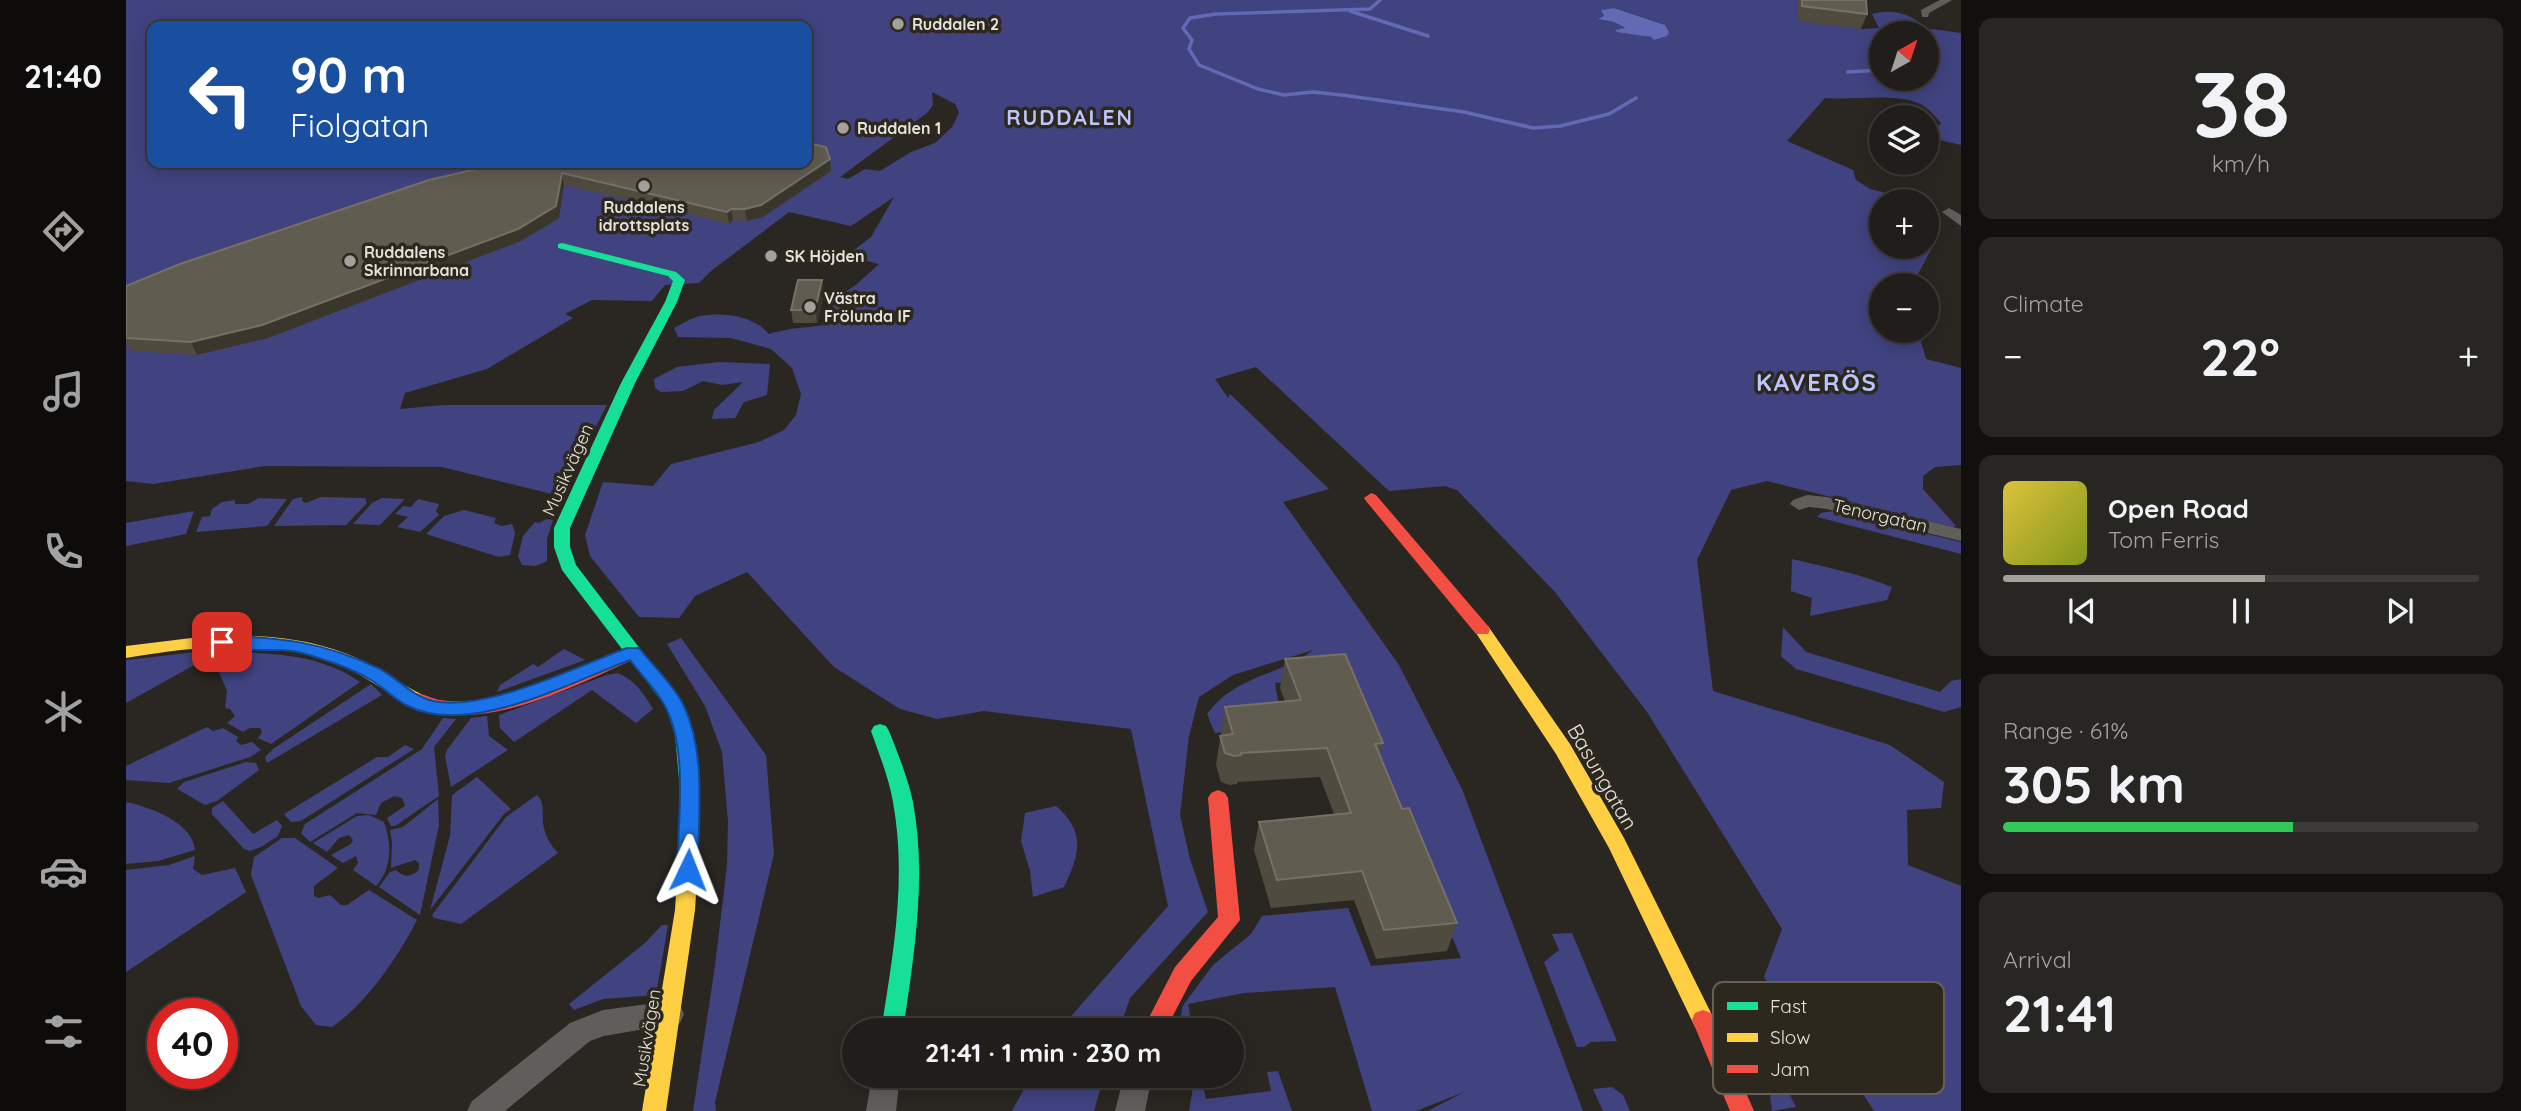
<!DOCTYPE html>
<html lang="en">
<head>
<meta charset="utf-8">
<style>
  body { margin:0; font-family:Quicksand,sans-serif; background:#282623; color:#f1f3f6; height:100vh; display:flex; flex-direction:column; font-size:26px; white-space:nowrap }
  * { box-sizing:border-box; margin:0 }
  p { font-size:23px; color:#a2a2a2 }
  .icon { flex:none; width:38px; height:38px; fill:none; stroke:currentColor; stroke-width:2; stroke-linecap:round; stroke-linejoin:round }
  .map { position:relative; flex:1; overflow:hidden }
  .drawer { display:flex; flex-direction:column; gap:18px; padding:18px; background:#12100e; width:560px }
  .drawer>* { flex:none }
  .guide { position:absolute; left:21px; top:21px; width:665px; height:147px; border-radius:14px; box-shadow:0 4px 18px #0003,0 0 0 2px #3d3b39; background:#1a4fa0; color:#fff; overflow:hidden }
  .needle { width:46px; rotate:39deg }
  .buttons { position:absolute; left:1743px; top:21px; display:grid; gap:14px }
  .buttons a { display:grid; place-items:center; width:70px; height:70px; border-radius:50%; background:#201d1a; box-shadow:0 4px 18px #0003,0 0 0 2px #3d3b39; font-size:35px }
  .speed { position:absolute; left:21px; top:998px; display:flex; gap:14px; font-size:35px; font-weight:700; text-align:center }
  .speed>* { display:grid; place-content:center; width:91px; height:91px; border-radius:50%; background:#201d1a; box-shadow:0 4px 18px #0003,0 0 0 2px #3d3b39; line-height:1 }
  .speed .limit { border:10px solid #d22; background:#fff; color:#111 }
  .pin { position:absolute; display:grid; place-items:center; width:60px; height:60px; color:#fff; margin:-30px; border-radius:14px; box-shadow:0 4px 10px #0006 }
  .me { position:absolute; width:77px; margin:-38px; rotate:2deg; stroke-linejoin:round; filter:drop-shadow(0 0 5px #0008) }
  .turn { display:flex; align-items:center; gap:24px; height:147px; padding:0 28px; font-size:32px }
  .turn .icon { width:91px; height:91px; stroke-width:2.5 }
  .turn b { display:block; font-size:49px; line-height:60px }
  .big { font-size:52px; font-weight:700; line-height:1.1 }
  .drawer .card { flex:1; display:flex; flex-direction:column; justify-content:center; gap:10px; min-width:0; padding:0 24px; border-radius:14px; background:#282623 }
  .drawer .dial { align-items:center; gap:0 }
  .dial b { font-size:91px; line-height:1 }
  .song { display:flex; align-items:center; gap:21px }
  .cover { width:84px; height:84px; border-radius:10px; background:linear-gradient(135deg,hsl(50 70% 55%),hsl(70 70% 35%)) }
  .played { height:7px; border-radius:4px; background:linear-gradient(90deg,#a4a19a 55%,#3d3b39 55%) }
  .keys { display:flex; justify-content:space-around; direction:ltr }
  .heat { display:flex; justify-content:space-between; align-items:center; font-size:38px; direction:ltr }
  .charge { height:10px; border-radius:5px; background:linear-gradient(90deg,#34c759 61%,#3d3b39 0) }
  .trip { position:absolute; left:716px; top:1018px; width:402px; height:70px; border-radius:35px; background:#201d1a; box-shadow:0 4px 18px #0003,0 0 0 2px #3d3b39; font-weight:700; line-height:70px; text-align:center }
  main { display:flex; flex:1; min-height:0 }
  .tabs { display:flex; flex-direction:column; width:126px; justify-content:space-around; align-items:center; background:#0d0c0a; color:#a2a2a2 }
  .tabs .icon { width:49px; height:49px }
  .tabs .current { color:#a4a19a }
  .tabs b { font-size:32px; color:#f1f3f6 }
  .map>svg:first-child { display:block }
  .green { fill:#40437f; fill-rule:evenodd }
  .water { fill:#6269b5 }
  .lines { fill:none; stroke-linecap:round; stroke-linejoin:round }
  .stream { stroke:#6269b5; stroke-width:3.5 }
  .street { fill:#605e5b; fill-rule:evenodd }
  .fast { fill:#16e098; fill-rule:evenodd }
  .slow { fill:#ffcf43; fill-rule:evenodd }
  .jam { fill:#f24e42; fill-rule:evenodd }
  .wall { fill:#504b3f }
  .shaded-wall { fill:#3a362c }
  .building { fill:#605c50; stroke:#757165; stroke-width:2 }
  .route { fill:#1a73e8; stroke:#114b97; stroke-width:2 }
  .poi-dot { fill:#a4a19a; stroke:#2d281e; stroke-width:2.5 }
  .labels { text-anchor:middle; stroke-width:7; stroke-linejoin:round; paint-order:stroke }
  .far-poi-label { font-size:16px; font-weight:bold; fill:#e5e2db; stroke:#2d281e; text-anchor:start }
  .street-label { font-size:18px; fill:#e5e2db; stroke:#2d281e }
  .far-district-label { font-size:21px; font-weight:bold; letter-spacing:2px; fill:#bdc5fe; stroke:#2d281e }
  .near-street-label { font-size:21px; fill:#e5e2db; stroke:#2d281e }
  .district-label { font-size:24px; font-weight:bold; letter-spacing:2px; fill:#bdc5fe; stroke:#2d281e }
  .key { fill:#2d281e; stroke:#646057; stroke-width:2 }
  .key-label { font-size:19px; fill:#e5e2db }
</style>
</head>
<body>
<main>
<nav class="tabs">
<b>21:40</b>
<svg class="icon current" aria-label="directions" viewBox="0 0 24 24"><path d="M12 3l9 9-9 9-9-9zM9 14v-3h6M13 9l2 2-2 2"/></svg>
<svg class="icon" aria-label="music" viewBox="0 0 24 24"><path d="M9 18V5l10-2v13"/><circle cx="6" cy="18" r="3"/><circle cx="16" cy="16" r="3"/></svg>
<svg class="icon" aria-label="phone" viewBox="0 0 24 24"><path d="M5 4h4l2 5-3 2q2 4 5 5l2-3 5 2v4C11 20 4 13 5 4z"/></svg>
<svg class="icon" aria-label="climate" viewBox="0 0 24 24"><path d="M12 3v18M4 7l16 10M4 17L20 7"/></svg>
<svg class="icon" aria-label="car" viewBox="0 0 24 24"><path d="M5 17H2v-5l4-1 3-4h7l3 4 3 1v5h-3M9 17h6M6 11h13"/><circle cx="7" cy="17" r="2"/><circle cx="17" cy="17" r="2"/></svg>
<svg class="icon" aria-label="filters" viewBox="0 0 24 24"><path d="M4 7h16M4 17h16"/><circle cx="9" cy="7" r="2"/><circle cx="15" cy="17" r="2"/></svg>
</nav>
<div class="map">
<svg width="1835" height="1111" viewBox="0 0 1835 1111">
  <rect width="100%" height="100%" fill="#2a2722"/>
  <g class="green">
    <path d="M0 0H1720L1671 20 1736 29 1753 28 1746 14C1763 9 1782 12 1795 24L1790 27 1789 33H1755V79H1801V33H1792L1806 29 1835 33V145L1801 137 1815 123C1810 118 1805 111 1799 107 1777 91 1727 101 1699 98L1661 141 1727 170 1730 180 1744 189 1782 199 1755 201V247H1801L1802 220 1806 248 1786 285H1755V331H1792L1800 359 1835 368V465L1809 467 1797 476V489L1830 526 1826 527 1641 481 1605 490 1571 560 1587 691 1764 745 1818 782 1815 808 1781 810 1782 865 1835 886V1111H1748L1721 1069 1741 1063 1678 1042 1638 977 1656 929 1521 712 1429 592 1331 490 1319 486 1263 491 1130 367 1089 379 1102 398 1104 394 1203 489 1157 502 1273 665 1336 789 1457 1111H1302L1338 1092 1290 1111H1246L1209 987 1118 993 1062 1004 1067 1031H1054L1056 1007 1087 965 1125 934 1136 916 1222 908 1245 966 1335 958 1216 678 1149 683 1156 724 1089 733 1081 714C1111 674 1152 677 1187 650L1107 675 1073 697 1063 736 1054 815 1064 859 1082 912 1004 998 993 1031H932L1042 906 1005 729 858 711 811 719 774 709 708 667 621 572 569 596 553 618 513 617 464 556 459 535 477 482 527 486 545 464 633 442 658 430 670 415 675 394 666 368 645 349 605 338 552 337 548 328C556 324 565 318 574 316 595 312 628 315 643 334 671 325 695 329 726 319L707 309 705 302 731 284 753 264 720 256 745 237 768 197 725 226 663 212 585 271 573 283 539 285 526 301 466 300 439 314 447 318 361 369 279 393 274 409 317 405H481L434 496 316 467 139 466 27 484 0 481ZM1488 8 1539 25 1540 29 1527 38 1492 29H1500L1488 22 1473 19 1478 16 1475 10ZM26 26H681V163H26ZM806 92 829 104 833 113 826 127 809 143 785 152 754 171 739 169 722 179 714 177 801 113 807 105Z"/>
    <path d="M593 362 644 364 641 395 618 402 609 418 586 419 588 410 617 382 596 385 577 381 557 391 535 392 529 388 528 379 551 367Z"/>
    <path d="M176 497V501L180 503 195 497 239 498 241 503 220 525 148 526 167 499Z"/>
    <path d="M133 498 161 499 141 526 70 532 76 517 84 516 86 509 96 502 109 500V504H122Z"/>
    <path d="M256 498 279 499 254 525 227 524 246 503Z"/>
    <path d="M292 499 313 504 310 511 313 515 294 532 271 527 282 517 269 514 277 506 285 507Z"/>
    <path d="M338 510 370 518 368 523 375 526 386 524 389 533 384 555 373 557 300 534 318 516Z"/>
    <path d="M68 511 60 534 0 546V523Z"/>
    <path d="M1707 511 1835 542V554L1691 517 1695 513Z"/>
    <path d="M421 519 427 520 421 539V561L410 566 396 565 392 556 397 536 409 522 413 523Z"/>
    <path d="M1666 559C1700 567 1734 574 1766 587L1761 600 1684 616 1686 598 1665 591Z"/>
    <path d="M1657 627 1680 652 1814 692 1825 681 1835 679V707L1818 712 1670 669 1655 656Z"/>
    <path d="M555 638 640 755 648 854 589 1102 590 1111H567L589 966 601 865 602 821 596 752 579 706 541 644Z"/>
    <path d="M438 649 459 660 371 692 374 685 407 664 412 667Z"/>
    <path d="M79 651V659L0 703V660Z"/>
    <path d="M107 652C151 653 198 656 234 682L145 744 132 738 136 732 134 728H124L117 732 101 723 109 716 104 709 99 708 101 691 93 672Z"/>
    <path d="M492 673C510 681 517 693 527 709L510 723 466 690 388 742 374 728 373 715 481 675Z"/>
    <path d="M245 684 256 695 141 763 139 757 147 749Z"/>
    <path d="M361 716 363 736 382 750 325 787 319 756 321 750 345 718Z"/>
    <path d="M317 718 330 719 308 747 313 796 269 826H265L261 818 279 806 276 798 268 796 255 803 250 815 231 813 184 842 175 833 179 824 296 749Z"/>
    <path d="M81 727 87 731 97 728 112 737 110 741 115 745 126 742 135 750 124 757 43 783 0 780V766Z"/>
    <path d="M279 745 288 749 175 821 165 822 158 814 251 757H262Z"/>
    <path d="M120 762 130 763 133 770 91 801 79 805 51 789 58 782Z"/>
    <path d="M351 777 385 809 378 814 304 910 324 836 326 795Z"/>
    <path d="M411 795C420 803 415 816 418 828 420 838 425 845 432 853L335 924 308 918 306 915 380 817Z"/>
    <path d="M312 799 313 825 294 915 253 887 264 872 270 870C278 879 286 876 293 870V863L289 860 265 868 266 843 264 830 277 827Z"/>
    <path d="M97 801 127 834 151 820 156 826 152 836 135 847 124 851 118 849 86 814V808Z"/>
    <path d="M0 802C24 807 66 822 69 850L32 861 0 864Z"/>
    <path d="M930 806C960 832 954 854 938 887L907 897 904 871 895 841 899 813Z"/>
    <path d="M243 815 258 822C266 844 266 869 250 886L227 870 232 863 230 856 217 863 205 855 225 844 227 840 223 835 213 838 201 852 187 843 231 816Z"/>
    <path d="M156 838H169L212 868 188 886V896L192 898 204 895 215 905H221L243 890 291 920C272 957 241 1003 206 1027L190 1025 175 1006 125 875 128 857Z"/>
    <path d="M69 856 67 869 76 875 109 868 120 892 0 972V870L43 865Z"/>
    <path d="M536 925H542L530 995 477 999 448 1010 443 1004 519 943Z"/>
    <path d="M1446 933 1491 1041 1465 1042 1458 1047H1451L1418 962 1433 950 1426 934Z"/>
    <path d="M1152 1071 1166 1111H1063L1069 1076H1075L1080 1099 1145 1091 1141 1072Z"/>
    <path d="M1651 1075 1659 1085 1670 1107 1646 1111 1643 1086 1639 1077Z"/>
    <path d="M905 1076H978L968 1111H886Z"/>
    <path d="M1486 1087 1497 1095 1504 1111H1477L1467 1089Z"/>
  </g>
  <path class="water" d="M1488 8 1539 25 1543 32 1541 36 1528 40 1525 37 1491 32 1489 30 1499 28 1488 22 1472 19 1478 16 1475 10Z"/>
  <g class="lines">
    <g class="stream">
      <path d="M1254 0 1244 9 1090 14 1064 18 1057 28 1066 40 1063 49 1073 65 1132 89 1158 95 1187 92 1216 95 1338 112 1407 128 1434 126 1483 114 1510 98"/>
      <path d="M1224 11 1302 36"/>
      <path d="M1722 72 1755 70"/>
    </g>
    <g class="street">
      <path d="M1814 0H1826L1803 13 1802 17H1796L1795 10Z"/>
      <path d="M1823 208 1835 215V226L1816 212Z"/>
      <path d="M1681 495 1701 497 1835 529V541L1701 509 1683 507 1673 510 1664 504 1667 500Z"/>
      <path d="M544 1001 554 1005 558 1014 554 1023 478 1036 464 1041 379 1111H341L346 1101 444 1023 477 1010Z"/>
      <path d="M746 1076H774L770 1111H740Z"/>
      <path d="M998 1076H1026L1019 1111H989Z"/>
    </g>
    <g class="fast">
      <path d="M436 243 550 272 559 280 551 302 509 383 444 528V547L450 565 557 705 567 735 573 779V847L570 853 563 855 556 853 553 847V779L549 735 540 707 436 570 428 547V528L495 383 539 302 547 281 542 276 432 248V244Z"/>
      <path d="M754 724 760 726 763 731C772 754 782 778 787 802 801 878 788 955 777 1031H755C767 955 781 879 767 802 763 778 753 754 745 731L748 726Z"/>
    </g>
    <g class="slow">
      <path d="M1356 624 1362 626 1444 744 1498 838 1585 1013 1588 1020 1585 1027 1577 1030 1569 1027 1483 848 1430 754 1348 630 1350 626Z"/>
      <path d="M82 636C133 634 186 637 233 659 255 669 274 684 295 694L298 699 295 704H283C259 692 237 674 212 664 145 638 70 646 0 658V646Z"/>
      <path d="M563 839 570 841 573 847 569 910 540 1111H516L549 910 553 847 556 841Z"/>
    </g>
    <g class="jam">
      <path d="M1245 493 1250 495 1362 626 1364 630 1362 634H1350L1240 501 1238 498Z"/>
      <path d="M507 647 513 649 516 653 513 657C456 682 377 725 314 713 303 711 293 707 283 704L280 699 283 694C294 691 303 698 314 700 332 703 351 700 369 698 418 689 460 661 507 647Z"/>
      <path d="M1092 790 1099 793 1102 798 1114 920 1065 981 1039 1031H1016L1049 967 1092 917 1082 798 1085 793Z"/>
      <path d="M1577 1010 1585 1013 1628 1111H1604L1566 1020 1569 1013Z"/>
    </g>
  </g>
  <g class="wall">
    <path d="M1672 0H1740L1741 14 1735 29 1671 21Z"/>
    <path d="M704 159 705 171 637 217 621 221 607 220 603 224 438 185 433 218 395 241 142 338 71 355 7 351 0 345V286L402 168Z"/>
    <path d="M696 280 698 293 691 323H667L665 310Z"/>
    <path d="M1159 659 1257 743 1253 756 1276 809 1331 923 1321 951 1250 959 1228 900 1145 908 1128 850 1133 822 1208 814 1194 777 1111 782V784L1104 785 1095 782 1090 765 1099 707 1159 702 1154 688Z"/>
  </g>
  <g class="shaded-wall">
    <path d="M704 159 705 171 637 217 621 221 619 209Z"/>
    <path d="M436 173 438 185 433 218 395 241 142 338 71 355 65 342Z"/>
    <path d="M605 209 607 220 603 224 601 212Z"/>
    <path d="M696 280 698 293 691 323 689 310Z"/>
  </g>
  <g class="building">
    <path d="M1676 0H1740L1741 14 1676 6Z"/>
    <path d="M681 143 700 147 704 159 635 205 619 209H605L601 212 436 173 430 206 392 229 136 325 65 342 0 338V286L54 264 303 180 351 169V166L402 168 411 163H681Z"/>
    <path d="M672 280H696L689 310H665Z"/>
    <path d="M1219 654 1257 743 1249 744 1276 809 1283 808 1331 923 1258 930 1236 871 1151 880 1133 822 1225 813 1201 748 1115 753V755L1108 756 1099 753 1094 736 1107 734 1099 707 1175 700 1159 659Z"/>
  </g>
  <path class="route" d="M96 636C156 637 196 642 252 668 271 677 285 696 307 701 359 712 450 667 501 648H513C527 666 547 684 557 704 581 753 572 817 572 870L569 876 562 879 554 876 551 870C552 822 562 752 540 708 532 691 515 675 504 660 443 683 341 738 280 705 267 698 257 687 245 680 225 668 202 661 180 654 151 645 119 655 90 646L88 642Z"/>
  <g class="poi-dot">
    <circle cx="772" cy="24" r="7"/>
    <circle cx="717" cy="128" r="7"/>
    <circle cx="518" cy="186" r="7"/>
    <circle cx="645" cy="256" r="7"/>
    <circle cx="224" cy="261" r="7"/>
    <circle cx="684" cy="307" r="7"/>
  </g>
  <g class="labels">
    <g class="far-poi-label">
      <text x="786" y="30">Ruddalen 2</text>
      <text x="731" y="134">Ruddalen 1</text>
      <text x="518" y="213" text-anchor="middle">Ruddalens<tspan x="518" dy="18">idrottsplats</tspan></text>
      <text x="238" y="258">Ruddalens<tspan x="238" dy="18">Skrinnarbana</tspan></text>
      <text x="659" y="262">SK Höjden</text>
      <text x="698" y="304">Västra<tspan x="698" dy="18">Frölunda IF</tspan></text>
    </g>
    <g class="street-label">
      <text transform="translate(442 470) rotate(-66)" y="6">Musikvägen</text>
      <text transform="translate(1754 516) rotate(13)" y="6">Tenorgatan</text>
      <text transform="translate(521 1038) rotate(-81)" y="6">Musikvägen</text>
    </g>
    <g class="far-district-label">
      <text x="944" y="125">RUDDALEN</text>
    </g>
    <g class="near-street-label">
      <text transform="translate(1476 777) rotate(60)" y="7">Basungatan</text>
    </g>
    <g class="district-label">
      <text x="1691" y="391">KAVERÖS</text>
    </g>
  </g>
  <rect x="1587" y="982" width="231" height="112" rx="10" class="key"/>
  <rect x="1601" y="1002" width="31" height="8" fill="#16e098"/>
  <rect x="1601" y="1033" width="31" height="9" fill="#ffcf43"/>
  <rect x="1601" y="1065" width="31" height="8" fill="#f24e42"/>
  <g class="key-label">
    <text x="1644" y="1013">Fast</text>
    <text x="1644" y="1044">Slow</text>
    <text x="1644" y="1076">Jam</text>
  </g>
</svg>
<div class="buttons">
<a><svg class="needle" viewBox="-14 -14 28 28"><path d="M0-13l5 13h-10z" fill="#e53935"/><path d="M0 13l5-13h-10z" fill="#a2a2a2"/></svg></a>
<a><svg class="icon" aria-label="layers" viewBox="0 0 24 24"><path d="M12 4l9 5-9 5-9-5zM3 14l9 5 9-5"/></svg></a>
<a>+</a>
<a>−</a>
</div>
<div class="speed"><div class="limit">40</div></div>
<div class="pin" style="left:96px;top:642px;background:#d93025"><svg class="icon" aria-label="arrive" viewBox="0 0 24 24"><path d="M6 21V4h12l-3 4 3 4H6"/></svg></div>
<svg class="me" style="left:562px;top:870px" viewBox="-20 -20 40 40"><path d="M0-17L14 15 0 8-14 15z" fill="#1a73e8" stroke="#fff" stroke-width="4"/></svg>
<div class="trip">21:41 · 1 min · 230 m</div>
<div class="guide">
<div class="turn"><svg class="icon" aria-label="left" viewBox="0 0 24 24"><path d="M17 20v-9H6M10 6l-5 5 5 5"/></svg><div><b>90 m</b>Fiolgatan</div></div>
</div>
</div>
<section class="drawer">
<div class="card dial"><b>38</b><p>km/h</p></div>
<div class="card"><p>Climate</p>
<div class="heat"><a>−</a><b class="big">22°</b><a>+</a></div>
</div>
<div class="card">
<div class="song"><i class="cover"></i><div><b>Open Road</b><p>Tom Ferris</p></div></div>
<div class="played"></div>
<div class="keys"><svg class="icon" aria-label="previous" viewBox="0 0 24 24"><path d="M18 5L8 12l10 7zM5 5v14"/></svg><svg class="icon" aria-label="pause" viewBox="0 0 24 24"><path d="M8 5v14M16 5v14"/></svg><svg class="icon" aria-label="next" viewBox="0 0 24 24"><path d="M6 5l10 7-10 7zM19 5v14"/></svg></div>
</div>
<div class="card"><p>Range · 61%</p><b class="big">305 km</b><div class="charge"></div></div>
<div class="card"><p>Arrival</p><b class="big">21:41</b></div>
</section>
</main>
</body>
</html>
